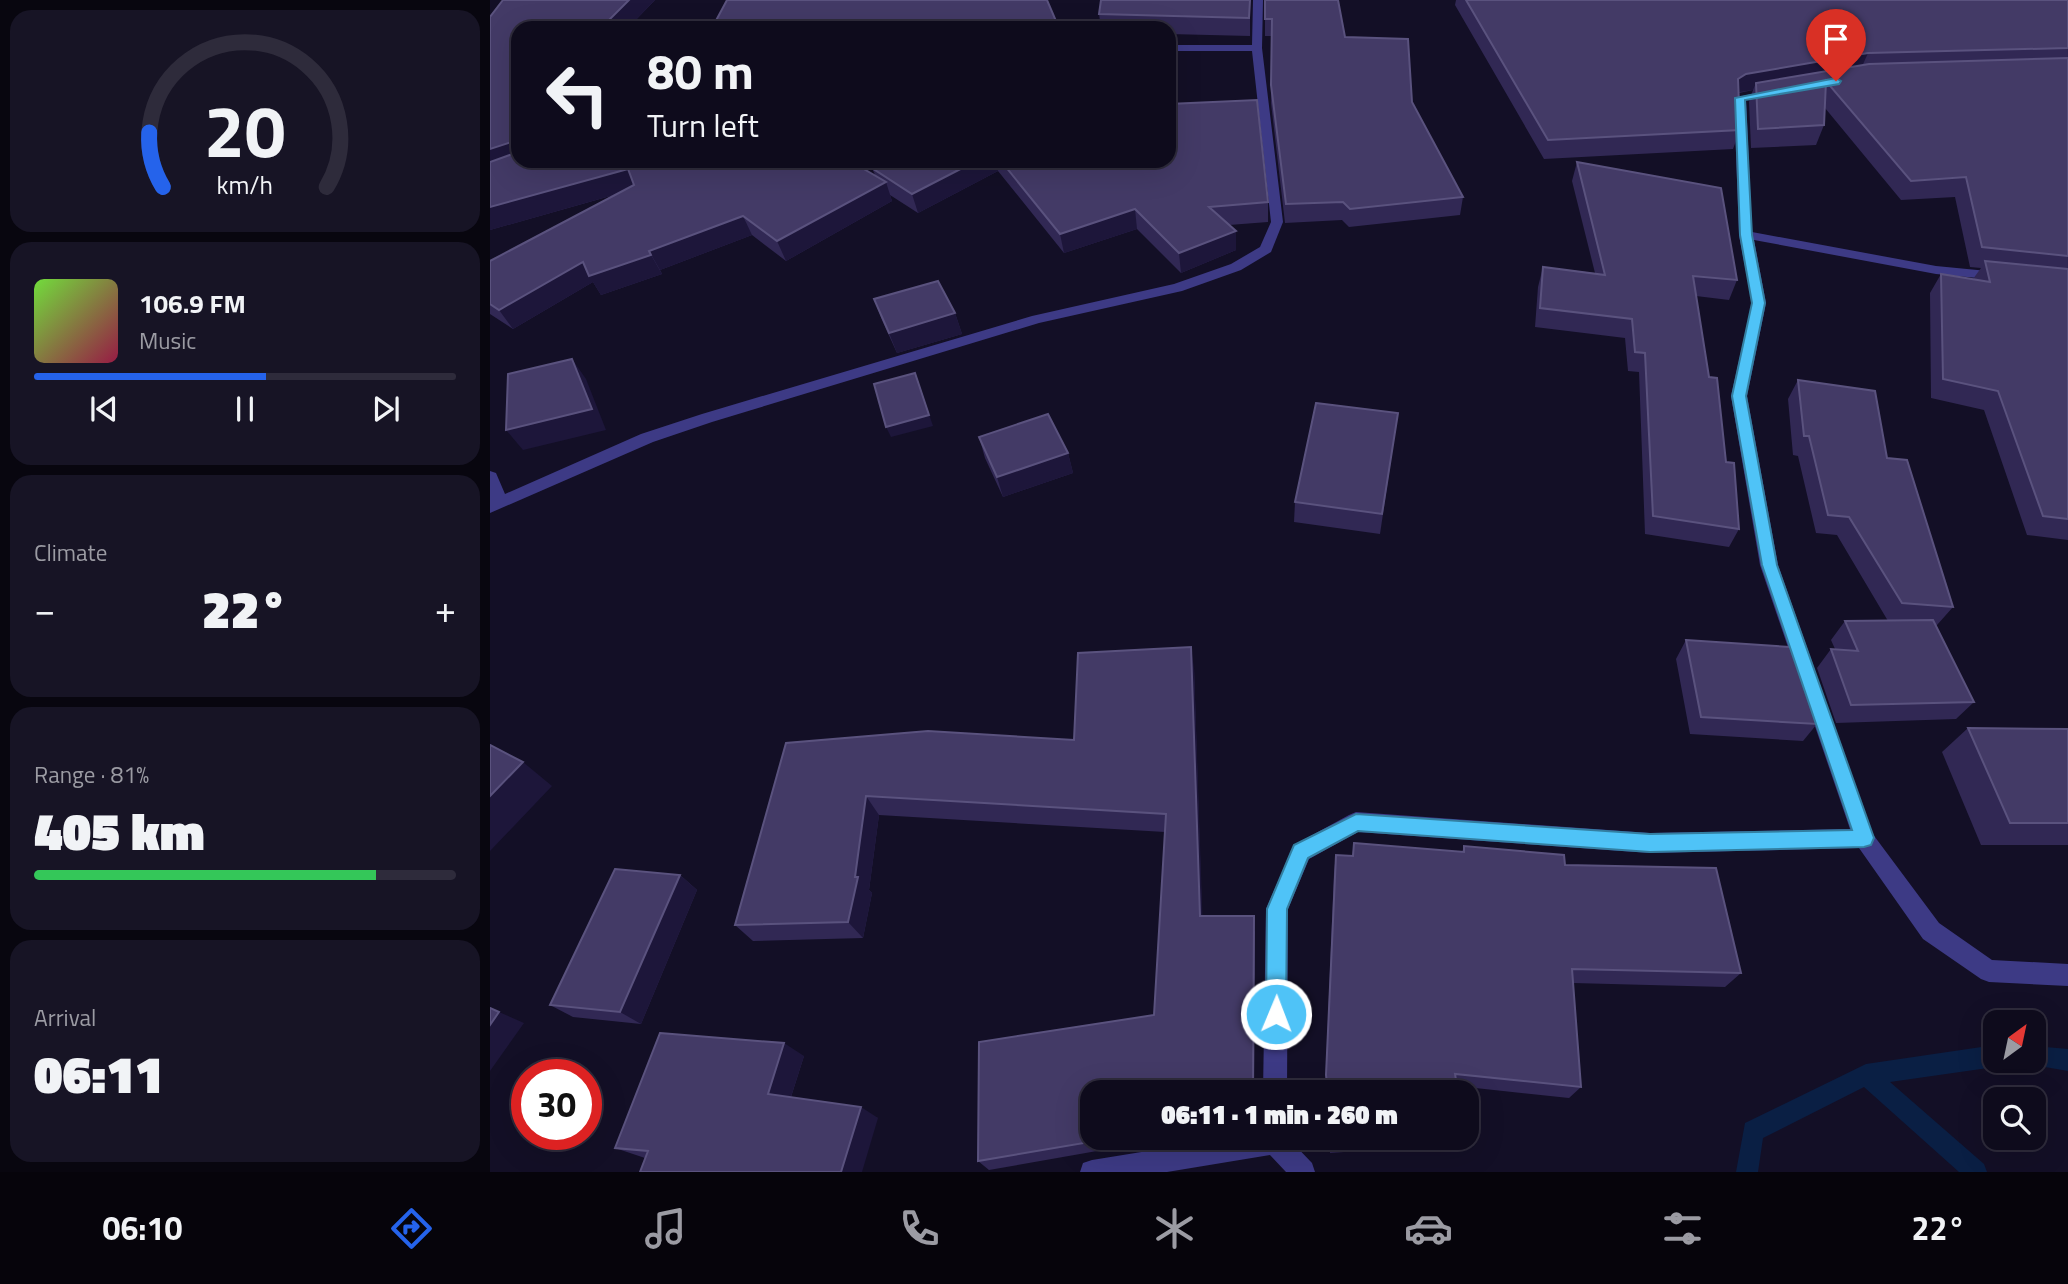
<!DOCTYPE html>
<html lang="en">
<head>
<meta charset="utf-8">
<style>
  body { margin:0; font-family:"Titillium Web",sans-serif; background:#171425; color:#f1f3f6; height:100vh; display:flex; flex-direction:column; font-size:26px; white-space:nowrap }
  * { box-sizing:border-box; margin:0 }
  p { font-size:23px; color:#9b9ba3 }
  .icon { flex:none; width:38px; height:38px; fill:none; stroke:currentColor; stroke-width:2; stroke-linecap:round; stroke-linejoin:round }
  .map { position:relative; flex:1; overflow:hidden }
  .details { display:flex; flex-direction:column; gap:10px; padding:10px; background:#08060f; width:490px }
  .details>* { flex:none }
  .top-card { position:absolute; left:21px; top:21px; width:665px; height:147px; border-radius:21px; box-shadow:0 7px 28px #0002,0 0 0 2px #2e2b3b; background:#0e0b1c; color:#f1f3f6; overflow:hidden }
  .needle { width:46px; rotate:33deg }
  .tools { position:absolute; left:1493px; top:1010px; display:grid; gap:14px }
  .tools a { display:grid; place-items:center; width:63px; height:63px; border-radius:14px; background:#0e0b1c; box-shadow:0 7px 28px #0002,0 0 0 2px #2e2b3b; font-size:35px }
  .speed { position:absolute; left:21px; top:1059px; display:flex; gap:14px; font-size:35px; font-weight:700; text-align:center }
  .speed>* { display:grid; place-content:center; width:91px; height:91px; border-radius:50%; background:#0e0b1c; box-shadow:0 7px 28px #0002,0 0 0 2px #2e2b3b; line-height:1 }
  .speed .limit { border:10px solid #d22; background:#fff; color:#111 }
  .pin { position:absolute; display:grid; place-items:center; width:60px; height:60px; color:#fff; margin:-72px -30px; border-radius:50% 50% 50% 0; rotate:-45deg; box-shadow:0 0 7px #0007 }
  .pin .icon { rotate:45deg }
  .me { position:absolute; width:77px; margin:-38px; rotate:1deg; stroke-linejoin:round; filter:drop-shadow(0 0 5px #0008) }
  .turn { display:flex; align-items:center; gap:24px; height:147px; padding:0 21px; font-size:32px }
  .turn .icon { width:91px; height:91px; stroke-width:2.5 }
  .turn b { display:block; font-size:49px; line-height:60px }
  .big { font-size:52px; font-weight:800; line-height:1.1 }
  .details .tile { flex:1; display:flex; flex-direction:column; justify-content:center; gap:10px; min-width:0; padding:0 24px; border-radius:21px; background:#171425 }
  .details .dial { align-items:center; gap:0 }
  .dial svg { height:182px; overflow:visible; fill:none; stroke:#2e2b3b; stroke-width:7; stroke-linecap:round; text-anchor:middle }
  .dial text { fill:#f1f3f6; stroke:none }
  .song { display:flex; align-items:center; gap:21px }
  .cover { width:84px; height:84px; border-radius:10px; background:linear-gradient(135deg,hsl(100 70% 55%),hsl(340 70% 35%)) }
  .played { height:7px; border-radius:4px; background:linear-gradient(90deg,#2563eb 55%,#2e2b3b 55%) }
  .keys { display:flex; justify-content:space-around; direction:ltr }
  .heat { display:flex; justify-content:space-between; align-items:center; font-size:38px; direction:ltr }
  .charge { height:10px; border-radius:5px; background:linear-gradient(90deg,#34c759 81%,#2e2b3b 0) }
  .trip { position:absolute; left:590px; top:1080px; width:399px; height:70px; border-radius:21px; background:#0e0b1c; box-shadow:0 7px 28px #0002,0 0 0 2px #2e2b3b; font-weight:800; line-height:70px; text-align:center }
  .tabs { display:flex; height:112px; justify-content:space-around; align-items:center; background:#06040b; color:#9b9ba3 }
  .tabs .icon { width:49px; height:49px }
  .tabs .active { color:#2563eb }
  .tabs b { font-size:32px; color:#f1f3f6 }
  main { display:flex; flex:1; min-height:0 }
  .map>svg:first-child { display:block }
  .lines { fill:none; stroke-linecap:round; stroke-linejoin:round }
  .stream { fill:#0a1f44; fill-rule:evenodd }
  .minor { fill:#3d3a85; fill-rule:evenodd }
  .wall { fill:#312854 }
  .shaded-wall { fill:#1d163a }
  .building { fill:#433a66; stroke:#5a527e; stroke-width:2 }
  .route { fill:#4fc3f7; stroke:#337fa1; stroke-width:2 }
</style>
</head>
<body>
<main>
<section class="details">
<div class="tile dial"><svg viewBox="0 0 100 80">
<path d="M14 69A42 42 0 1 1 86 69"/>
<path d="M14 69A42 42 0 0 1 8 45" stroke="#2563eb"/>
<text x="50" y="56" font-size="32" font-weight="700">20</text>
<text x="50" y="72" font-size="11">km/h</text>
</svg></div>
<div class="tile">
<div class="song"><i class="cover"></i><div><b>106.9 FM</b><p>Music</p></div></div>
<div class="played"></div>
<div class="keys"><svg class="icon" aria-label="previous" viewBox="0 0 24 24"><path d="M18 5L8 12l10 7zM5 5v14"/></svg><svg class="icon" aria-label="pause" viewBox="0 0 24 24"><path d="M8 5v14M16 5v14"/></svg><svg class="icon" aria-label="next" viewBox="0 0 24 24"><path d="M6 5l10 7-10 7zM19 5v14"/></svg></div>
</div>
<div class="tile"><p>Climate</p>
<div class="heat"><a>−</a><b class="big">22°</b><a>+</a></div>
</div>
<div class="tile"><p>Range · 81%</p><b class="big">405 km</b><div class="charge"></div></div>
<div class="tile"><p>Arrival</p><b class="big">06:11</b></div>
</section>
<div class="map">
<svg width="1578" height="1172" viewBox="0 0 1578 1172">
  <rect width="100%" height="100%" fill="#130f26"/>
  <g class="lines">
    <g class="stream">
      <path d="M1505 1045V1060H1514L1505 1067 1400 1082 1494 1164 1497 1172H1469L1374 1087 1273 1138 1268 1172H1246L1255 1123 1376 1064Z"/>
      <path d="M1544 1046 1578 1049V1071L1537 1064 1535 1060H1544Z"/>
    </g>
    <g class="minor">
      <path d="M763 0H773L772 48 793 222 781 252 751 270 692 291 549 323 222 422 163 442 0 513V471L6 473 15 494 151 434 212 414 542 316 684 284 741 264 770 247 781 222 762 51H679V45H762Z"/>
      <path d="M1283 89 1287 90V94L1256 100 1262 232 1446 266 1508 272 1515 276 1508 280 1446 274 1264 240 1276 303 1257 396 1288 565 1382 833 1449 923 1502 960 1578 964V986L1499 982 1491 979 1433 939 1369 848 1160 853 868 832 819 859 798 909 797 1092H773L776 909 804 845 859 815 866 812 1160 833 1360 829 1270 565 1241 396 1262 303 1249 235 1244 98Z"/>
      <path d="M738 1138H798L822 1163 825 1172H796L780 1155 677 1172H590L593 1163 602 1160Z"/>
    </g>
  </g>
  <g class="wall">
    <path d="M13 0H165L138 28H28V161L385 175 382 168 396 161H679L778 202V222L739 225 746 250 691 273 647 229 574 253 508 171 428 213 400 195 402 201 296 261 262 235 170 270 172 274 111 295 103 282 23 329 0 314V261L124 195 0 230V17Z"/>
    <path d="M611 0H760V36L679 34V28H611L609 14Z"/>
    <path d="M775 0 855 37 922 102 973 197 970 215 859 227 852 220 795 223 781 103 782 36H775Z"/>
    <path d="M966 0H1578V540L1537 535 1494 410 1441 398 1440 293 1451 274 1483 279 1491 268 1480 267 1465 197 1411 200 1335 108 1334 125 1326 145 1261 148 1259 102 1263 90 1249 93 1250 130 1243 149 1054 159 965 5Z"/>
    <path d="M1087 162 1247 280 1239 300 1206 296 1219 377 1249 529 1239 547 1155 534 1149 372 1138 371 1135 338 1045 327 1048 287 1053 267 1105 273 1082 181Z"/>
    <path d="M384 299 465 313 472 334 407 353 392 320Z"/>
    <path d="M1308 380 1397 458 1463 607 1447 625H1446L1484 702 1466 719 1346 723 1327 668 1341 649H1345L1341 640 1355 621H1398L1347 535 1326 533 1308 456 1303 455 1298 399Z"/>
    <path d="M908 413 890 534 804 522 805 502Z"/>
    <path d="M489 437 578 453 583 473 513 497 495 458Z"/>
    <path d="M1196 640 1335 706 1326 718 1327 724 1313 741 1200 734 1186 659Z"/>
    <path d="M704 668 712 916 765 931 764 1092H602V1138L607 1151 499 1170 488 1161 664 1015 675 832 389 815 379 890 382 893 373 938 263 941 245 925 296 743 584 740Z"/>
    <path d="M1478 728 1578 729V845H1491L1452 752Z"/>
    <path d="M864 843 972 852 974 846 1075 865 1251 973 1235 987 1083 983 1091 1087 1079 1098 967 1086 968 1092H835L844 872 846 855 862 856Z"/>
    <path d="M190 875 207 890 151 1024 83 1017 60 1005Z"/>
    <path d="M314 1056 301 1097 388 1118 155 1158 125 1148Z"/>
    <path d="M839 1138H972L967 1144 840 1153Z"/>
  </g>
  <g class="shaded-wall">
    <path d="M139 0H165L138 28H111Z"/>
    <path d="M1378 53 1370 71 1266 83 1263 90 1250 92 1241 98 1248 79 1256 74Z"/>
    <path d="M28 140V161L0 172V149Z"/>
    <path d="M486 161H506L508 171 428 213 422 194Z"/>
    <path d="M138 169 148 188 0 230V207Z"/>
    <path d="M396 182 402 201 296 261 287 241Z"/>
    <path d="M645 209 647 229 574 253 570 234Z"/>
    <path d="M253 216 262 235 170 270 159 251Z"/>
    <path d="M746 231V250L691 273 689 253Z"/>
    <path d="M161 255 172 274 111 295 103 282 23 329 9 310 93 262Z"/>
    <path d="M465 313 472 334 407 353 399 333Z"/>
    <path d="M82 359 96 379 116 430 33 450 16 430Z"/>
    <path d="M425 373 443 426 401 437 396 427Z"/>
    <path d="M578 453 583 473 513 497 507 477Z"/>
    <path d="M701 647 704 668 713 932 710 916Z"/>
    <path d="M33 762 62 786 0 851V796Z"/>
    <path d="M376 796 389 815 379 890 382 893 373 938 358 922Z"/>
    <path d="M190 875 207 890 151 1024 130 1012Z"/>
    <path d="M764 916V1092H763Z"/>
    <path d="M9 1012 34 1023 0 1071V1025Z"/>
    <path d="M294 1043 314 1056 298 1106 278 1094Z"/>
    <path d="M599 1098 602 1103V1138H607V1151L600 1142Z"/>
    <path d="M371 1107 388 1118 372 1172H351Z"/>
  </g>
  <g class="building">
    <path d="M13 0H139L111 28H28V140L0 149V17Z"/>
    <path d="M237 0H557L569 28H222Z"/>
    <path d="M611 0H760L759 18 609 14Z"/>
    <path d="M775 0H848L855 37 918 39 922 102 973 197 860 209 853 202 796 204 781 85 782 19H775Z"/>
    <path d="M976 0H1578V48L1378 53 1256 74 1248 79 1250 130 1058 140Z"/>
    <path d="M1578 58V256L1492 247 1476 177 1421 181 1336 81 1334 125 1268 129 1266 83 1379 64Z"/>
    <path d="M767 100 778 202 719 207 746 231 689 253 645 209 570 234 511 161H679V104Z"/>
    <path d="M28 152V161H360L396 182 287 241 253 216 159 251 161 255 99 276 93 262 9 310 0 304V261L144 185 138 169 0 207V162Z"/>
    <path d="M396 161H486L422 194 382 168Z"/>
    <path d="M1087 162 1231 188 1247 280 1203 276 1219 377 1227 378 1236 462 1244 463 1249 529 1163 516 1155 353 1145 352 1142 319 1050 308 1053 267 1115 275Z"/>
    <path d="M1495 261 1578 269V519L1553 516 1508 391 1453 379 1451 274 1500 282Z"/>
    <path d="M448 281 465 313 399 333 384 299Z"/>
    <path d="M82 359 102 409 16 430 18 374Z"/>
    <path d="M425 373 439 415 396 427 384 384Z"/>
    <path d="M1308 380 1385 391 1397 458 1417 460 1463 607 1412 603 1359 517 1338 515 1319 436H1314Z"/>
    <path d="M826 403 908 413 892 514 805 502Z"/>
    <path d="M558 414 578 453 507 477 489 437Z"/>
    <path d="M1443 620 1484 702 1361 705 1341 649 1368 651 1355 621Z"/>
    <path d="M1196 640 1315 648 1335 706H1323L1327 724 1211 717Z"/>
    <path d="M701 647 710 916H764L763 1092H602V1098H599L600 1142 488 1161 489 1042 664 1015 676 814 376 796 365 877H368L358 922 245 925 296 743 438 731 584 740 588 653Z"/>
    <path d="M1478 728 1578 729V823H1520Z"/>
    <path d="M0 745 33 762 0 796Z"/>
    <path d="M864 843 974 852V846L1074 855 1075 865 1226 868 1251 973 1082 969 1091 1087 965 1074 968 1092H838L836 1075 846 855 863 856Z"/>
    <path d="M125 869 190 875 130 1012 60 1005Z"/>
    <path d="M0 1008 9 1012 0 1025Z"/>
    <path d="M170 1033 294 1043 278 1094 371 1107 351 1172H150L158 1151 125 1148Z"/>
    <path d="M842 1138H933L842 1144Z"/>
  </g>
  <path class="route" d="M1346 78 1351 81 1349 84 1255 100 1262 235 1275 303 1256 396 1287 565 1384 838 1381 845 1374 847 1160 852 868 831 818 858 797 909 796 1014 793 1021 786 1024 779 1021 776 1014 777 909 801 852 804 845 866 814 1160 834 1362 830 1272 565 1242 396 1262 303 1250 235 1245 98Z"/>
</svg>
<div class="tools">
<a><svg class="needle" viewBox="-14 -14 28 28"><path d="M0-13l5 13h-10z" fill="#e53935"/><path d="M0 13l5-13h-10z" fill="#9b9ba3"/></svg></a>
<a><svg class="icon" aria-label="search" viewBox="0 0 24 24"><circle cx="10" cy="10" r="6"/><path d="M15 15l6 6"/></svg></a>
</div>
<div class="speed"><div class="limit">30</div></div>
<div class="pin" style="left:1346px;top:81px;background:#d93025"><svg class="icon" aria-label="arrive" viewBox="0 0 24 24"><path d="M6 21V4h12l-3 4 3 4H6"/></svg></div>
<svg class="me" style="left:786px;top:1014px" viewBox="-20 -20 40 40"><circle r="17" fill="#4fc3f7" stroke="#fff" stroke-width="3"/><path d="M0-11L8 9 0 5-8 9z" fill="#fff"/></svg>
<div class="trip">06:11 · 1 min · 260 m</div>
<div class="top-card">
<div class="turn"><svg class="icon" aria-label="left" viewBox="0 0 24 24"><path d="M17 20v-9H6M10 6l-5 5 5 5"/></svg><div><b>80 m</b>Turn left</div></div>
</div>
</div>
</main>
<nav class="tabs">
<b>06:10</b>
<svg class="icon active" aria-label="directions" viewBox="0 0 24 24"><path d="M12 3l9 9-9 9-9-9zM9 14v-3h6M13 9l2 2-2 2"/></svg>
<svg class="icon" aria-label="music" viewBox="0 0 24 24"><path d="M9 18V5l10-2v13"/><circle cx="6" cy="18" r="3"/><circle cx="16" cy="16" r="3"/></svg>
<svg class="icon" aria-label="phone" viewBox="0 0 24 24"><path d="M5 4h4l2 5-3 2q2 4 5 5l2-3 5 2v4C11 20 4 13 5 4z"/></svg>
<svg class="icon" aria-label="climate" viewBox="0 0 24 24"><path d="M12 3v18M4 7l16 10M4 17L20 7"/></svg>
<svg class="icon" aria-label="car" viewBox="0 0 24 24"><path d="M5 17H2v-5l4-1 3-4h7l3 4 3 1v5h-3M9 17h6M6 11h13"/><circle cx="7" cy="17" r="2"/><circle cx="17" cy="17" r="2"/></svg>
<svg class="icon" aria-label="filters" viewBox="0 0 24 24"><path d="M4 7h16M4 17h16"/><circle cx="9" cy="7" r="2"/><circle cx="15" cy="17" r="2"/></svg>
<b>22°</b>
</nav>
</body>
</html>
